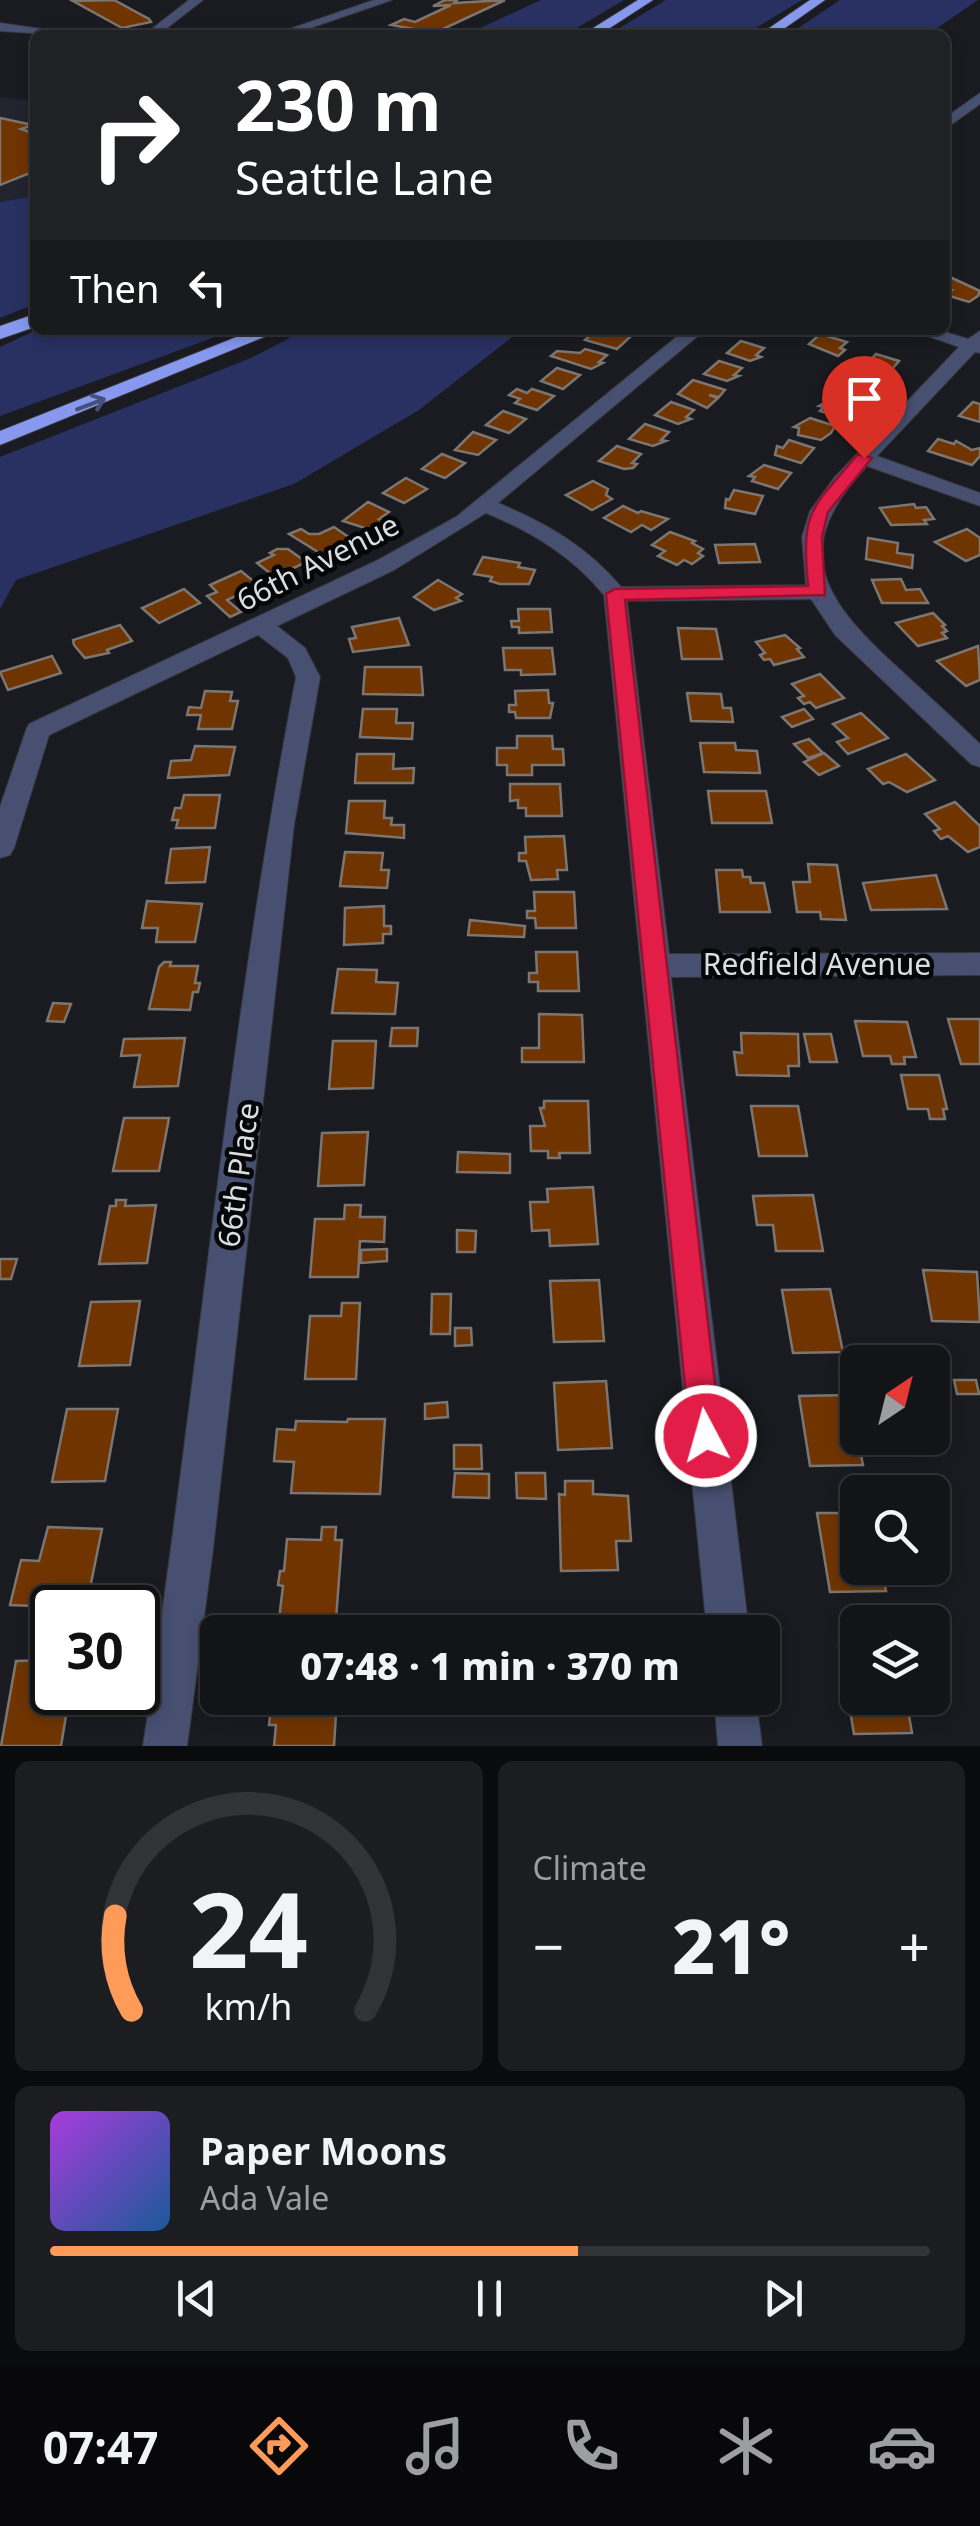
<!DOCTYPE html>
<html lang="en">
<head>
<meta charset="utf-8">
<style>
  body { margin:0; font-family:"Noto Sans",sans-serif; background:#1c1d21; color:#f1f3f6; height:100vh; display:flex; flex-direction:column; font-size:38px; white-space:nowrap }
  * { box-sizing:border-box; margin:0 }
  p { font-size:32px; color:#9d9ea2 }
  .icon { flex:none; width:55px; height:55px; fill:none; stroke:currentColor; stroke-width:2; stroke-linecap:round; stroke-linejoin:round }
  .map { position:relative; height:1746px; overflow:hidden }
  .details { display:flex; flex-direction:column; gap:15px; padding:15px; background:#0a0b0d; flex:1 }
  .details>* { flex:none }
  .hud { position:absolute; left:30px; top:30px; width:920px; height:305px; border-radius:15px; box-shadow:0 5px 15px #0003,0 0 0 2px #323337; background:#202124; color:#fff; overflow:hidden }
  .needle { width:65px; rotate:35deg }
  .buttons { position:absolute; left:840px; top:1345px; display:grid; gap:20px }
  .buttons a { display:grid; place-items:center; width:110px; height:110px; border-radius:15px; background:#131418; box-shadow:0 5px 15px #0003,0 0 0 2px #323337; font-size:50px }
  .speed { position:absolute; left:30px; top:1585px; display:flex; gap:20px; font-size:50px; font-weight:700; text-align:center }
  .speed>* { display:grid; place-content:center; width:130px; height:130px; border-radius:50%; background:#131418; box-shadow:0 5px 15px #0003,0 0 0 2px #323337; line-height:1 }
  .speed .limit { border:5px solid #111; border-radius:15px; background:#fff; color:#111 }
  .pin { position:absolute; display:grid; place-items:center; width:85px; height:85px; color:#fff; margin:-102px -42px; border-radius:50% 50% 50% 0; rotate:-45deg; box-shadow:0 0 10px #0007 }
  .pin .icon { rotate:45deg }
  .me { position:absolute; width:110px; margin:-55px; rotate:354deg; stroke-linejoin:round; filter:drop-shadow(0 0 8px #0008) }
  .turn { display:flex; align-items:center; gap:35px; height:210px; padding:0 40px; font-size:45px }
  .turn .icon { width:130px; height:130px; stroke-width:2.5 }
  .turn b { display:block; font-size:70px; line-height:85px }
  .then { display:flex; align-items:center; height:95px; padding:0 40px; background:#0003; gap:20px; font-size:38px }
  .big { font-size:75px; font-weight:800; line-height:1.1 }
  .details .tile { flex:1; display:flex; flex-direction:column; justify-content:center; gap:15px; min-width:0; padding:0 35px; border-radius:15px; background:#1c1d21 }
  .details .dial { align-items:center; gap:0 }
  .dial svg { height:260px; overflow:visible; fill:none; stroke:#323337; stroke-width:7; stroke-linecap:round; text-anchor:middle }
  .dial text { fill:#f1f3f6; stroke:none }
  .song { display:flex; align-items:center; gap:30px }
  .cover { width:120px; height:120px; border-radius:15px; background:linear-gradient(135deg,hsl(280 70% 55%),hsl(210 70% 35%)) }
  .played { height:10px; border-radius:5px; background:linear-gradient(90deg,#fe9b58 60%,#323337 60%) }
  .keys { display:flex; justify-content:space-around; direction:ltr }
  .heat { display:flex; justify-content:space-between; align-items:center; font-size:55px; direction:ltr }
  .details .tiles { flex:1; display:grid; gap:15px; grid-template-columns:1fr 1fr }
  .tile:last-child { grid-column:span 2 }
  .trip { position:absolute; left:200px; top:1615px; width:580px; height:100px; border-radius:15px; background:#131418; box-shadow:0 5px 15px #0003,0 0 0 2px #323337; font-weight:800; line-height:100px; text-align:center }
  .dock { display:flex; height:160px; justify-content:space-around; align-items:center; background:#08080a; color:#9d9ea2 }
  .dock .icon { width:70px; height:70px }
  .dock .current { color:#fe9b58 }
  .dock b { font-size:45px; color:#f1f3f6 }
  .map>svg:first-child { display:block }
  .built { fill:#21242e }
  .green { fill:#283162 }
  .building { fill:#703400; stroke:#7c7672; stroke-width:2.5 }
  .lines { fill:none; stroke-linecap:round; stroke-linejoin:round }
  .minor-casing { stroke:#34363b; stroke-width:2 }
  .motorway-casing { stroke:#34363b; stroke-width:2 }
  .minor { fill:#485072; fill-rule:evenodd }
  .motorway { fill:#8699ee; fill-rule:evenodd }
  .oneway { stroke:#46507b }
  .route { fill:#e11d48; stroke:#92132f; stroke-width:2.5 }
  .labels { text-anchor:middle; stroke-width:9; stroke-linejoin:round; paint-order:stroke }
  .street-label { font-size:30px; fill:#dcdde0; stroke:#050608 }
</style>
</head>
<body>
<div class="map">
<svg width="980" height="1746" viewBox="0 0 980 1746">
  <rect width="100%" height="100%" fill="#191b20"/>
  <path class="built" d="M0 97 35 101V196L0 202Z"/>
  <g class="green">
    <path d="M541 0H624L565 35H465Z"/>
    <path d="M666 0H802L744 35H608Z"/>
    <path d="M840 0H978L927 35H788Z"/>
    <path d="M35 196V304L0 318V202Z"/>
    <path d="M36 330H234L0 416V347Z"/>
    <path d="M305 330H521L419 410 294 484 16 580 0 609V457L251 358Z"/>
  </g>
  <g class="building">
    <path d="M114 0 149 19 151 22 122 28 73 1Z"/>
    <path d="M445 0H457L454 3 505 0 445 28 456 31 448 35 391 25 404 19 415 22 451 5 433 6Z"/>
    <path d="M0 118 33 125 21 129 35 134V166L30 168 35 171 0 185Z"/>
    <path d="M952 278 980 291 978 296 969 302 946 295 952 290 945 288V284Z"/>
    <path d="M610 330 631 336 617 349 585 340 595 331 605 334Z"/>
    <path d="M820 334 847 342 840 348 845 350 838 356 809 344Z"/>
    <path d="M741 341 764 348 756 355 761 357 750 361 727 353Z"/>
    <path d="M585 349 607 355 599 362 603 363 591 369 551 356 557 351 580 353Z"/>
    <path d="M876 354 899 361 888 374 864 367Z"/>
    <path d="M719 361 742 368 734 375 739 376 727 381 704 374Z"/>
    <path d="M557 368 580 375 563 389 541 381Z"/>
    <path d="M853 376 876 383 864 396 839 389 841 381 846 382Z"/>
    <path d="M693 380 725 390 719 397 709 395 718 398 707 408 678 394Z"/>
    <path d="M517 389 527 393 532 389 554 396 537 410 515 403 520 399 509 395Z"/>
    <path d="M834 397 859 405 845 419 820 411 824 407 819 406Z"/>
    <path d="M671 402 694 410 686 417 691 419 678 424 655 415Z"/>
    <path d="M973 402 980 404V422L959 416Z"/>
    <path d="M503 411 526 419 509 433 486 425Z"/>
    <path d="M810 418 835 426 831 433 821 440 798 435 799 428 794 427Z"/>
    <path d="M645 424 669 432 661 440 666 441 653 446 629 439Z"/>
    <path d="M473 432 496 440 478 455 455 450Z"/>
    <path d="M938 439 954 444 956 441 972 450 980 448V456L972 465 928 451Z"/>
    <path d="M789 440 814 448 801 463 775 455 777 446 783 448Z"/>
    <path d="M617 446 641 454 632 463 637 464 633 468 624 469 599 461Z"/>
    <path d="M442 454 465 463 445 478 422 469Z"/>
    <path d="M764 465 791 473 778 489 752 481 755 477 749 476Z"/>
    <path d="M406 478 427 489 404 503 383 493Z"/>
    <path d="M593 481 608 489 606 495 612 499 592 510 566 495Z"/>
    <path d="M734 490 763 496 755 514 725 508 726 499 729 500Z"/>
    <path d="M368 502 389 512 379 519 385 521 371 530 343 521Z"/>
    <path d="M914 504 916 508 926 507 934 519 924 520 927 524 891 525 880 508Z"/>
    <path d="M623 506 638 513 641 511 668 519 651 530 642 525 631 532 604 518Z"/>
    <path d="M334 527 353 540 323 555 289 534 301 529 309 534H319Z"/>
    <path d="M967 529 980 538V555L966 561 935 542Z"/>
    <path d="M670 532 695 541 692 543 703 549 698 553 703 556 692 564 684 560 677 565 658 556 665 551 652 545Z"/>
    <path d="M868 538 898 543 897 553 913 555 912 568 866 559Z"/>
    <path d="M755 544 760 562 719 563 715 545Z"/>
    <path d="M277 549H288L306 562 275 577 257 563 274 555 270 553Z"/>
    <path d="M483 557 520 563 518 567 535 570 529 584H500L490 581 492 577 474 574Z"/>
    <path d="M241 571 258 585 227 600 241 612 230 617 207 596 217 592 210 585Z"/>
    <path d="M901 579 906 590 920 589 928 603H882L872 580Z"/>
    <path d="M438 580 462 594 456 598 461 601 434 610 414 597Z"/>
    <path d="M184 589 200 603 159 623 142 608Z"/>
    <path d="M518 609H550L552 632 519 633V627H512L511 621H519Z"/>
    <path d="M933 613 945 625 942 626 947 631 942 633 947 638 918 646 896 623Z"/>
    <path d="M399 618 409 645 353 652 349 639 356 638 352 627Z"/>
    <path d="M120 625 132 641 107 650 109 653 85 658 74 645 73 640Z"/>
    <path d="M678 628 716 629 722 659H682Z"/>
    <path d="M785 635 800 648 797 649 804 657 774 665 770 659 764 660 760 655 765 653 756 642Z"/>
    <path d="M978 646 980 680 966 686 937 661Z"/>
    <path d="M503 648H552L555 674 521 675V670H505Z"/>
    <path d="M52 656 61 673 8 690 0 672Z"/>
    <path d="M365 667H421L423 695 363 694Z"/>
    <path d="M820 674 844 698 816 708 810 702 804 704 798 698 804 696 792 684Z"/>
    <path d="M548 690 549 703H553L550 718H516L515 712H509V705H516L515 691Z"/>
    <path d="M205 691 232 692 230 701H238L232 729H198L201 715H187L189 707 201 708Z"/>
    <path d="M687 693 721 694 723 708H731L733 722 691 721Z"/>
    <path d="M363 709H397L396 723H413L412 739 360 737Z"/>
    <path d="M804 709 813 719 792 727 782 717Z"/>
    <path d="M861 713 888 738 848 754 837 742 848 738 833 724Z"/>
    <path d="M517 736H552L553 749H563L564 765H532V775H507V765H497V748H517Z"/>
    <path d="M809 739 823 753 808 758 794 744Z"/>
    <path d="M700 743H735L736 750 757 751 760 773 704 772Z"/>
    <path d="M195 746 235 747 229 775 168 778 171 761 191 760Z"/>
    <path d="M824 753 839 766 819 775 804 762Z"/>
    <path d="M357 754H394L393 769 414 768 413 783H355Z"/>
    <path d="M906 754 935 780 907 792 889 782 883 784 868 769Z"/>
    <path d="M510 784H560L562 816H526V808H518V800L510 801Z"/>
    <path d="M708 791H766L772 823H712Z"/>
    <path d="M184 795H220L215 828H176L178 820H172L175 808H181Z"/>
    <path d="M349 801H385L384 818H392L391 825H404V838L346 833Z"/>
    <path d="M955 802 980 826V847L968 852 948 836 941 839 934 831 940 829 925 814Z"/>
    <path d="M564 836 567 870H557L558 879 531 880 526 861H519V853H526L525 837Z"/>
    <path d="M210 847 205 882 166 883 171 849Z"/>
    <path d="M345 852 383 853 381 870H389L387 888 340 886Z"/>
    <path d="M808 864 837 865 846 920 821 919 820 912H797L793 882H810Z"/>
    <path d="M716 870H742L743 877H750L751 883H764L770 912H720Z"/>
    <path d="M936 875 947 909 871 910 863 883Z"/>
    <path d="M534 892H574L576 928H536L535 918H527V911H535Z"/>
    <path d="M147 901 202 904 195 942H156L158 928H142Z"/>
    <path d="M384 906V926H391V934H383V943L344 945 345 908Z"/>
    <path d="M470 920 525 926 524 937 468 935Z"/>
    <path d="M536 952H577L579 991H538V982H529V973H537Z"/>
    <path d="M164 962H171L170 966H198L195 983H200L198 992H193L190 1010 149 1009 159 967Z"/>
    <path d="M338 969 377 970 376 982 398 983 395 1014 332 1013Z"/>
    <path d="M53 1003 71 1004 64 1022 47 1021Z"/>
    <path d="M539 1014 582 1015 584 1062H522V1048H539Z"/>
    <path d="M948 1019H980V1064H961Z"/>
    <path d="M855 1021 907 1022 916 1057H904L905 1064H892L890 1056H863Z"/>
    <path d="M392 1028H418L417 1046H390Z"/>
    <path d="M741 1033 798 1034 799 1066H788L789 1076 737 1075 734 1052 742 1053Z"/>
    <path d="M804 1034H831L837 1062H810Z"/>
    <path d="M185 1038 178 1086 134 1087 140 1055 121 1056 124 1039Z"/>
    <path d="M333 1041H376L373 1088 329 1089Z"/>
    <path d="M901 1075H939L947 1109H943L945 1119H930L928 1109H908Z"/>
    <path d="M544 1101H588L590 1153H559L560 1158H548V1151H531L530 1126H545L540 1108H544Z"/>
    <path d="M751 1106H798L807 1156H759Z"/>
    <path d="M124 1118H169L159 1171H113Z"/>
    <path d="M368 1132 364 1185 318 1186 322 1133Z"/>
    <path d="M458 1152 510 1154V1173L457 1172Z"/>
    <path d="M593 1187 598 1244 550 1246 549 1230 532 1231 530 1202H548L547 1189Z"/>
    <path d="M813 1195 823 1251H776L773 1225H757L753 1196Z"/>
    <path d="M116 1200H126L125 1206 156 1205 147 1263 99 1264 110 1206H116Z"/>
    <path d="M345 1205H361L360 1217H385L384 1242 360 1241 358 1277H310L315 1219H344Z"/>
    <path d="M457 1230 476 1231 475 1252H457Z"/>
    <path d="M387 1249V1261L361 1263V1250Z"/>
    <path d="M0 1259H17L11 1279H0Z"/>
    <path d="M923 1270 977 1272 980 1322 932 1321Z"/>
    <path d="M599 1280 604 1341 554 1342 550 1281Z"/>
    <path d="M830 1289 843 1352 793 1353 782 1290Z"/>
    <path d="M432 1294H451L450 1334H431Z"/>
    <path d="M140 1301 130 1365 79 1366 91 1302Z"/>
    <path d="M342 1303H360L356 1379H305L310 1316H341Z"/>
    <path d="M455 1328H471L472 1345 455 1346Z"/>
    <path d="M954 1380H976L979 1394H957Z"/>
    <path d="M606 1381 612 1448 558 1450 554 1383Z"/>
    <path d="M849 1395 863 1465 810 1466 799 1396Z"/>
    <path d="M447 1402 448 1417 425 1419V1404Z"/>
    <path d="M67 1409H118L105 1481 52 1482Z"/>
    <path d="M348 1419H385L380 1494 291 1493 294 1462 274 1461 277 1429 295 1430 296 1421 347 1422Z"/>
    <path d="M454 1445H481L482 1469H454Z"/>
    <path d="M455 1473 489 1474V1498L453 1497Z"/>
    <path d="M516 1473H545L546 1499 517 1498Z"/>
    <path d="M565 1481H593V1494L628 1496 631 1541H616L618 1570 561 1571 559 1494 565 1495Z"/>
    <path d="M854 1506H858V1568H882L886 1591 830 1592 817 1513H855Z"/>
    <path d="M48 1527 102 1529 86 1608 10 1605 21 1560 39 1561Z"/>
    <path d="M322 1527H336L335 1540H342L336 1619H279L283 1586 278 1585 280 1571H284L287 1539 321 1540Z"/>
    <path d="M525 1615H544V1632H526Z"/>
    <path d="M420 1616 448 1617 447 1632H419Z"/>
    <path d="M621 1619 622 1632H564L563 1620Z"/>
    <path d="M839 1646H858V1698H906L912 1733 854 1734Z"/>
    <path d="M52 1660V1692H70L61 1746H1L16 1661Z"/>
    <path d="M278 1698H337L334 1746H274L276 1725H269L271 1707 277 1708Z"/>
    <path d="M566 1698H626V1705L567 1706Z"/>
  </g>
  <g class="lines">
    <g class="minor-casing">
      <g id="minor">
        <path d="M189 0H203L158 35H144Z"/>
        <path d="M374 0H392L290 35H272Z"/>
        <path d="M0 23 56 31 62 35 0 31Z"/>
        <path d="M980 93V104L945 129V118Z"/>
        <path d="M685 330H705L498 503C546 523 588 547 621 587L806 585 802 537 810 511 834 478 959 347 911 330H939L968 339 980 331V353L975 352 877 456 980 493V506L867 466C789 549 822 598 895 665 923 691 952 717 980 744V767L971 764 835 635 811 599 627 601 669 954 980 953V975L671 977 749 1632H707L604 595C572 556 532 532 486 513L394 570 277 626 305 648 320 677 294 825 213 1549 187 1746H143C197 1390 228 1030 296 677L288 658 258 635 49 735 14 848 10 855 0 858V807L26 730 29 724 378 560 456 517Z"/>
        <path d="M714 1698H756L762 1746H718Z"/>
      </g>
    </g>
    <g class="motorway-casing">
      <g id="motorway">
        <path d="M638 0H653L599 35H582Z"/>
        <path d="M810 0H825L775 35H759Z"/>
        <path d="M35 314V327L0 339V326Z"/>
        <path d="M254 330H281L0 445V431Z"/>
      </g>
    </g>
    <use href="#minor" class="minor"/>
    <use href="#motorway" class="motorway"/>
  </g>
  <defs><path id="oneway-shaft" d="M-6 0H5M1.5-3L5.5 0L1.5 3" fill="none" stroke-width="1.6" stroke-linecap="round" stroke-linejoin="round" transform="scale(2.5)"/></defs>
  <use class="oneway" href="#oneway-shaft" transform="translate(91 404) rotate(-21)"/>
  <path class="route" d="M858 454 872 458 828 512 822 537 825 595 625 600 721 1436 717 1448 706 1452 695 1448 690 1436 606 594 615 589 808 586C801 509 810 511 858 454Z"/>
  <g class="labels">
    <g class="street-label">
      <text transform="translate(318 563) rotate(-27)" y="10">66th Avenue</text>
      <text x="817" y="975">Redfield Avenue</text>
      <text transform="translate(239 1175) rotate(-82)" y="10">66th Place</text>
    </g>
  </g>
</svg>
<div class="buttons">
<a><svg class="needle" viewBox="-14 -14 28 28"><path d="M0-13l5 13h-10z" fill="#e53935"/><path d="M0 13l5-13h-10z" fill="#9d9ea2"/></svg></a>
<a><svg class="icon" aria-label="search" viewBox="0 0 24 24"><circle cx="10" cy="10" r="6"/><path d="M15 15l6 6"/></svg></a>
<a><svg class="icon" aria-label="layers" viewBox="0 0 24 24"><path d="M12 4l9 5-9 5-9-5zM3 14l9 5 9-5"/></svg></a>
</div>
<div class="speed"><div class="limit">30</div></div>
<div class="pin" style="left:864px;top:458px;background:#d93025"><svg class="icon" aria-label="arrive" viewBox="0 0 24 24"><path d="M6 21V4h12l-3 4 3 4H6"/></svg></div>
<svg class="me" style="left:706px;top:1436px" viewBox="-20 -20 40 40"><circle r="17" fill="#e11d48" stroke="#fff" stroke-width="3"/><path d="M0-11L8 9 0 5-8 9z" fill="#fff"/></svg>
<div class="trip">07:48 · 1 min · 370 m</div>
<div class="hud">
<div class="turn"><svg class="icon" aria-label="right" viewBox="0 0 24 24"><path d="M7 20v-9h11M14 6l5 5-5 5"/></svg><div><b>230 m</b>Seattle Lane</div></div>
<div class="then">Then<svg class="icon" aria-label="left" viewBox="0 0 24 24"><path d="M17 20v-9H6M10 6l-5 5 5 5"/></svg></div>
</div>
</div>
<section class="details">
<div class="tiles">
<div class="tile dial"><svg viewBox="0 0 100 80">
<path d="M14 69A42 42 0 1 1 86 69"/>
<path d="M14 69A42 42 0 0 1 9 40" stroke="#fe9b58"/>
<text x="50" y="56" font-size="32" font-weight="700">24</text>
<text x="50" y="72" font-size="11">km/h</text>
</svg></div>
<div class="tile"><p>Climate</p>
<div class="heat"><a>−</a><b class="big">21°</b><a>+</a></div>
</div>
<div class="tile">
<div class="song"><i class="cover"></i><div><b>Paper Moons</b><p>Ada Vale</p></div></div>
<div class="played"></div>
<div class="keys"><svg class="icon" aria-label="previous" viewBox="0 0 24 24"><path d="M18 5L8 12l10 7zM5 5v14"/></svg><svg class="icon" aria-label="pause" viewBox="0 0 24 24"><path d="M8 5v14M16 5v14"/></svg><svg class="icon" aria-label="next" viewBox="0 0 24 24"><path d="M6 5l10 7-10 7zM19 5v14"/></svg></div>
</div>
</div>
</section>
<nav class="dock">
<b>07:47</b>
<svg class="icon current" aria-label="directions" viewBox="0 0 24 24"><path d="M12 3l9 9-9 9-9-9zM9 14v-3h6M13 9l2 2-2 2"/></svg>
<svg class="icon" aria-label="music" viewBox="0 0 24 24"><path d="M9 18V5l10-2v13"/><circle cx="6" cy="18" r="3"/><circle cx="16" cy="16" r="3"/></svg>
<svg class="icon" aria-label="phone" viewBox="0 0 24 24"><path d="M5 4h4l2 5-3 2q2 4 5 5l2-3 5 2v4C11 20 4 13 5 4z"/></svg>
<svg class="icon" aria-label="climate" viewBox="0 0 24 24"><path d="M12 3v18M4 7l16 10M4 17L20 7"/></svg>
<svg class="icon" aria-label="car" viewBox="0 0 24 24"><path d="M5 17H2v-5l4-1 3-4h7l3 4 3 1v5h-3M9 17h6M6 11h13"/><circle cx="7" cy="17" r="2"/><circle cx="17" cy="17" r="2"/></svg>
</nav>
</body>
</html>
